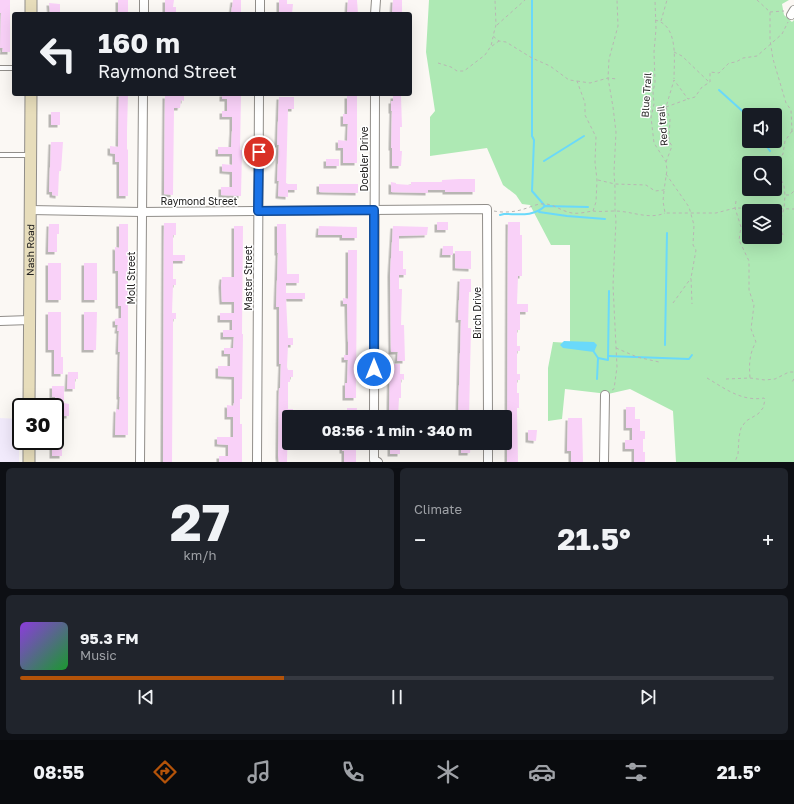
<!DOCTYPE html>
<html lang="en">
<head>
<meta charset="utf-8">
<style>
  body { margin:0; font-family:"Golos Text",sans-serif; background:#20242c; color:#f1f3f6; height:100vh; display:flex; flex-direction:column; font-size:15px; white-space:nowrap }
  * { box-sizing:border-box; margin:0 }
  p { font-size:13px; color:#9ea1a6 }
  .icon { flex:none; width:22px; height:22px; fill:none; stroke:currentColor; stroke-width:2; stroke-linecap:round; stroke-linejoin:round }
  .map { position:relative; height:462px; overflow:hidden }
  .details { display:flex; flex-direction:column; gap:6px; padding:6px; background:#0d0f14; flex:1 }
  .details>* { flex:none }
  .banner { position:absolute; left:12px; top:12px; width:400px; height:84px; border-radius:4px; box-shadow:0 4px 16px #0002; background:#171b24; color:#f1f3f6; overflow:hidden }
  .buttons { position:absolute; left:742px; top:108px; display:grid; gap:8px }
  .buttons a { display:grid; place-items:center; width:40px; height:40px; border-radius:4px; background:#171b24; box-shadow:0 4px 16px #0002; font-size:20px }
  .speed { position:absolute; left:12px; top:398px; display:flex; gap:8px; font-size:20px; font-weight:700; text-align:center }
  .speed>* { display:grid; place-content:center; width:52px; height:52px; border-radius:50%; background:#171b24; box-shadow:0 4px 16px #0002; line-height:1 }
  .speed .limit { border:2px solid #111; border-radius:6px; background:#fff; color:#111 }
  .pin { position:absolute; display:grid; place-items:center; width:34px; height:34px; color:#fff; margin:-17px; border:2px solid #fff; border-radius:50%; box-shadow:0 1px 4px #0007 }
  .me { position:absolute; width:44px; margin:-22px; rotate:0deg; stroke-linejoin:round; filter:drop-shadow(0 0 3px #0008) }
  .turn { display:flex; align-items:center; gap:14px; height:84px; padding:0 20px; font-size:18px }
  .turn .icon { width:52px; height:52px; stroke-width:2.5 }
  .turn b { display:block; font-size:28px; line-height:34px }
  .big { font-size:30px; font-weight:700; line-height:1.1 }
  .details .widget { flex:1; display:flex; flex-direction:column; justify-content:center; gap:6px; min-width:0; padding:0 14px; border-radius:6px; background:#20242c }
  .details .dial { align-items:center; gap:0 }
  .dial b { font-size:52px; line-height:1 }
  .song { display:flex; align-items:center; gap:12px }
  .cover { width:48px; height:48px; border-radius:6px; background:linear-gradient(135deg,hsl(270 70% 55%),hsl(130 70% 35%)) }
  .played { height:4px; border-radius:2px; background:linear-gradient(90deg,#b45309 35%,#363941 35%) }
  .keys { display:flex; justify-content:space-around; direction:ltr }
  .heat { display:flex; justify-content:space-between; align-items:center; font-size:22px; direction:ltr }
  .details .tiles { flex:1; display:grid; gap:6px; grid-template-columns:1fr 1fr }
  .widget:last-child { grid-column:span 2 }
  .trip { position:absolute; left:282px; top:410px; width:230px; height:40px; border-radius:4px; background:#171b24; box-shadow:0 4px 16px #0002; font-weight:700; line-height:40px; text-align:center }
  .tabs { display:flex; height:64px; justify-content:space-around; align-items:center; background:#090b0e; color:#9ea1a6 }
  .tabs .icon { width:28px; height:28px }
  .tabs .current { color:#b45309 }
  .tabs b { font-size:18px; color:#f1f3f6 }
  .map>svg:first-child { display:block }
  .education { fill:#f2ebfc }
  .green { fill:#aee9b4; fill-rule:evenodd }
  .water { fill:#6ad9fa }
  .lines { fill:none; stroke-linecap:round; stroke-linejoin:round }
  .stream { stroke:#6ad9fa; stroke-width:2 }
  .building { fill:#f9d1f8; filter:url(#shadow) }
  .service-casing { stroke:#918e8a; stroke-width:6 }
  .minor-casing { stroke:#918e8a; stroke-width:10 }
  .secondary-casing { stroke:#918e8a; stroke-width:13 }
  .path { stroke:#b8b6b3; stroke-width:1; stroke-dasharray:3 3; stroke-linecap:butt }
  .service { stroke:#fff; stroke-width:4 }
  .minor { stroke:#fff; stroke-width:8 }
  .secondary { stroke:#e7ddbb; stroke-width:11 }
  .route-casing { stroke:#114b97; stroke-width:10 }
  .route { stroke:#1a73e8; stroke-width:7 }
  .labels { text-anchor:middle; stroke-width:3; stroke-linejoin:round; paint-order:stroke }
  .street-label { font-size:10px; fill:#232221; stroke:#fff }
</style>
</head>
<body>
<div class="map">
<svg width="794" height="462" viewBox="0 0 794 462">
  <defs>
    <filter id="shadow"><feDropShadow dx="-2.5" dy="2.5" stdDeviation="0" flood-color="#0004"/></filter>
  </defs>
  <rect width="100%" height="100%" fill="#fbf8f4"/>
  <path class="education" d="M0 418 19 419V462H0Z"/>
  <path class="green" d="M429 0H789L782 4 784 15 792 22 794 20V462H676L673 411 630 389 608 394 565 389 562 419 548 421V368L553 342 570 343V245H551L530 205 522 204 516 195 503 185 487 148 430 156V117L435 111 426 52ZM749 115H775V141H749ZM749 163H775V189H749ZM749 211H775V237H749Z"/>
  <path class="water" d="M564 341 594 342 597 345 594 352 563 348 560 345Z"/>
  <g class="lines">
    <g class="stream">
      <path d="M532 0V136L534 140 532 191 545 206"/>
      <path d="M719 90 749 117"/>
      <path d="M763 141 770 151"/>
      <path d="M544 161 584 136"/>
      <path d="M539 212 567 216 605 219"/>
      <path d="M500 215 504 214C519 214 533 217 545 206L588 207"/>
      <path d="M665 345 667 233"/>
      <path d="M594 352 598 358"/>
      <path d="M608 356 689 359 692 355"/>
      <path d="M597 379 598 358 608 360 609 291"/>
    </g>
  </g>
  <g class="building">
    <path d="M0 0H10V52H2L3 48H0L1 13H0Z"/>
    <rect x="118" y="0" width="10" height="13"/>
    <path d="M165 0H174L173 7H176V14H165Z"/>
    <path d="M233 0H241V14H231Z"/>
    <path d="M279 0H287V4H293L292 14H279Z"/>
    <path d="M348 0H357L358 14H347Z"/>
    <path d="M393 0H402V14H392Z"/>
    <path d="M49 3 60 4V13H50Z"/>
    <path d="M119 94H128L127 131V149L128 150V196H119V162H115V154L110 153V146L118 147Z"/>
    <path d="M177 94H184V101L181 100 180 108H174L173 195 164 194 165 96H177Z"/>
    <path d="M222 94H230V96H241L240 150H242L241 196 221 195V187H232V172L222 171V164L232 165V154H218V147H231L232 131V117H222V111H227V99H222Z"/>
    <path d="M347 96H357V163H343V148H338V140L347 141 348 124H343V114H347Z"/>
    <path d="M393 96H401L402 127H400V151H402L401 166H392V148H391L392 111H391V101H393Z"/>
    <path d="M279 97H294V109H288L286 183 288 184H297V190H288V197L278 196 279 181H277L279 145H277Z"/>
    <rect x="51" y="112" width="9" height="13"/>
    <path d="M51 142H63L61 171H59L58 196 52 195V192H49Z"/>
    <rect x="326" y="159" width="13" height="7"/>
    <path d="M459 179H475V192H445V190H428V193L391 192V182L396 183V184L411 185V182H442V180Z"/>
    <path d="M319 184H358V193L319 192Z"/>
    <rect x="437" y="222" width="11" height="8"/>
    <path d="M508 222H520V235H522V276H518L517 304H528V312H520V330H517V346H520V351H517V374H520V380H517V393H519V408H517L518 462H507Z"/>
    <path d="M164 223H176V235H173V255H185V261H173V279H176V285H173L172 313H176V319H173V325L172 462H163Z"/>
    <path d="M49 224H59V234H57V252H48Z"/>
    <path d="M119 224H128V435H115L116 409 119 410 120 397H119L120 352H118L119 331H117L118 325H115V319L121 318V306H118V271H115V247L119 248Z"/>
    <path d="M277 224H286L287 274H299V283H286V293H305V299H286L288 338H293V345H288L287 367 288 370H293V377H290V382H288V409H293L292 417H289V421H288L287 462H279L278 456 279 388H280L281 364H279V307H276L278 253H277Z"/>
    <path d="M234 226H243L242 334H243L242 399H240V424H242V462H219V456H228V445L217 444V437H233V417H227V405L233 406 234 403V377L218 376V366H230V354H224V348H233L234 337H223V330H232V320H220V313H234V302H222L221 285 222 277H234Z"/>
    <path d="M319 226 357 227V238H342V235H318Z"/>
    <path d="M393 226 428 227 427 235 399 236V251H403V269H406V275H399V289H402L401 325H404L405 361H397L398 352H391L390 274Z"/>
    <path d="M443 246H453V255H442Z"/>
    <path d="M348 250H357L356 398H345V383H347L348 360H344V355H348V342L347 304H343V298L348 299Z"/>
    <path d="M455 251H471V269L455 268Z"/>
    <rect x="48" y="263" width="13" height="37"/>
    <rect x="84" y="263" width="13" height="37"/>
    <path d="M460 279H471V292H469L468 328H471L469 417H458L461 320H458Z"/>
    <path d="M48 312H61V357H63V374H54V350H48Z"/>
    <path d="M84 312H97L96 350H84Z"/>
    <path d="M390 364H400V374H404V380L401 379V398H399L398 417 389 416Z"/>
    <path d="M68 372H78V379H75V389H67Z"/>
    <path d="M52 386H64V403L69 404V416H55V397H52Z"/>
    <path d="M626 407H635V419H640V431H645V439H643V452H645V462H634V449H625V440H632V428H626Z"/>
    <path d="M347 408H357L356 417H347Z"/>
    <path d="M568 418H582L583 462H571V451H567Z"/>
    <path d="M528 430H537L536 441 528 440Z"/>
    <path d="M55 437H62V456H52V441H55Z"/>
    <path d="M348 443H356V462H344V451H342V445H348Z"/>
    <rect x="390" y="443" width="10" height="11"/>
    <path d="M461 443H471L470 453H461Z"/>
  </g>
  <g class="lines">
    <g class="service-casing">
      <g id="service">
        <path d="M0 68H14"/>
        <path d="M0 155H30"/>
      </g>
    </g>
    <g class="minor-casing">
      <g id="minor">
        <path d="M144 14V0"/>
        <path d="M260 14V0"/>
        <path d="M375 14 376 0"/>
        <path d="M791 15 794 10"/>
        <path d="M30 210 141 212 487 209 488 417"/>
        <path d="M0 321 30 320"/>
        <path d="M374 417 375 94"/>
        <path d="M374 443V460L378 462"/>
        <path d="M488 443V462"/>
        <path d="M140 462 143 94"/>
        <path d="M257 462 259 94"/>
        <path d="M604 462 605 395"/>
      </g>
    </g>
    <g class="secondary-casing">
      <g id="secondary">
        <path d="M31 14V0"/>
        <path id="s1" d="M29 407 31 94"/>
        <path d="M29 462V441"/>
      </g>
    </g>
    <g class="path">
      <path d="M757 0 770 12V40L773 59 786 103 791 110 792 131 794 134"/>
      <path d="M770 12 784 11"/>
      <path d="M655 20C679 25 674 61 674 79"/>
      <path d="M661 21 667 0"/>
      <path d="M497 25 525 0"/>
      <path d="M492 46 499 41"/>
      <path d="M674 52 682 56 709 82"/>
      <path d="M438 63 451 67 457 71H464L485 55 491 46 493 37"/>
      <path d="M577 81 590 83 608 78 617 79"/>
      <path d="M666 107 688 99"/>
      <path d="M666 162 672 146 669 141 670 119 666 107 674 80 688 99 695 97 702 87 710 82V72L719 73 729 63 736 62 743 58 757 56 782 34 788 22"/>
      <path d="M666 174 689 207 694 225 693 245 696 250 691 278 692 304"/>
      <path d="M598 180 615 184 646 185 655 191 664 190 667 170 666 162 654 143 651 117 654 104 653 92 655 82 654 52 656 29 655 0"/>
      <path d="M664 191 663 201 665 213H716L735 208 794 209"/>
      <path d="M786 195H790L794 191"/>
      <path d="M736 201 735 208 741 227 739 240 749 261V290L754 305 751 329 756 342C749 354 749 365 750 378"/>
      <path d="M494 211C503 213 515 212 524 209 531 207 538 203 545 204 553 204 560 210 568 212 576 215 585 212 593 211L596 202 597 180 595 162 596 137 585 115V103L577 81 569 80 550 66 532 58 506 42 499 41 493 36 496 25 495 0"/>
      <path d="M593 211C600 212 607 211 615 211 631 211 649 220 665 213"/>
      <path d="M783 235 779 226 784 208 785 195 784 186 777 170 778 161 783 154 785 141 792 131"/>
      <path d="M673 303 691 278"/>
      <path d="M616 348 637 357 659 362"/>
      <path d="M707 378C724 388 742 402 764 398L765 400 763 408 758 414 746 421 741 428 739 437 738 454 735 462"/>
      <path d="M726 379 750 378 765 380 775 379 789 372H794"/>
      <path d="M794 379 792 382 794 383"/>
      <path d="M612 390 614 389 617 367 613 285 616 220 615 211V188L614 172 616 132 613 107 608 78 609 59 618 26 617 0"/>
    </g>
    <use href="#service" class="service"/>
    <use href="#minor" class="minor"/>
    <use href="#secondary" class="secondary"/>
  </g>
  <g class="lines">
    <g class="route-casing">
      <path id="route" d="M259 152 258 211 374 210V369"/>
    </g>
    <use href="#route" class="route"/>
  </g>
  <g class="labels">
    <g class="street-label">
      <text transform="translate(646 95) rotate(-86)" y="4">Blue Trail</text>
      <text transform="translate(662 126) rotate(-95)" y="4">Red trail</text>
      <text transform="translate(364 159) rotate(-90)" y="4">Doebler Drive</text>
      <text x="199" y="205">Raymond Street</text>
      <text dy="4" stroke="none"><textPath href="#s1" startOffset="157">Nash Road</textPath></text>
      <text transform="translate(131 278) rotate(-90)" y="4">Moll Street</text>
      <text transform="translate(248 278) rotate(-90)" y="4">Master Street</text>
      <text transform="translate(477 313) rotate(-90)" y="4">Birch Drive</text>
    </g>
  </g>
</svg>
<div class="buttons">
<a><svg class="icon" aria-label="sound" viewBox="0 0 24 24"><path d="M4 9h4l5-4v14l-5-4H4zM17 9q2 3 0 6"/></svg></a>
<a><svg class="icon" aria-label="search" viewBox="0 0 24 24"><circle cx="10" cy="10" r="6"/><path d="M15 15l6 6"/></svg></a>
<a><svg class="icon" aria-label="layers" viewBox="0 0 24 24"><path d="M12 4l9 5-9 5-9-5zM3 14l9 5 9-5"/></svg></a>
</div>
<div class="speed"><div class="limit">30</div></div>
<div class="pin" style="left:259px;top:152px;background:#d93025"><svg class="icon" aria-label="arrive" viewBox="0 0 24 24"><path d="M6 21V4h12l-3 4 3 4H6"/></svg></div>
<svg class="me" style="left:374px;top:369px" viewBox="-20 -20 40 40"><circle r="17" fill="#1a73e8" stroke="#fff" stroke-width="3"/><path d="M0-11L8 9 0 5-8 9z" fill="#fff"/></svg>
<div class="trip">08:56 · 1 min · 340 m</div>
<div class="banner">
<div class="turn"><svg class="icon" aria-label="left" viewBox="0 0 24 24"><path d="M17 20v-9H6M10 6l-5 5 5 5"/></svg><div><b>160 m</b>Raymond Street</div></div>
</div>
</div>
<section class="details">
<div class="tiles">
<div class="widget dial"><b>27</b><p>km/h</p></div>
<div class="widget"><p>Climate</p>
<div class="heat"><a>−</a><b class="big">21.5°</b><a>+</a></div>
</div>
<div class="widget">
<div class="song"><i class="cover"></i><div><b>95.3 FM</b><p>Music</p></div></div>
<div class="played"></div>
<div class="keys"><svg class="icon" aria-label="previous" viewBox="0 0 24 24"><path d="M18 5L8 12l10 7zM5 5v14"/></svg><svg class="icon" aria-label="pause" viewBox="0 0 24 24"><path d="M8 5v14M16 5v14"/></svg><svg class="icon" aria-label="next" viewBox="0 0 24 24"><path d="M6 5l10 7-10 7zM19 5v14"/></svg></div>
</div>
</div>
</section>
<nav class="tabs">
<b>08:55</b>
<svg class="icon current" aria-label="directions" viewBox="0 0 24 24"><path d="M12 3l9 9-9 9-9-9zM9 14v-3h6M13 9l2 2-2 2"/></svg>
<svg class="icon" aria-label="music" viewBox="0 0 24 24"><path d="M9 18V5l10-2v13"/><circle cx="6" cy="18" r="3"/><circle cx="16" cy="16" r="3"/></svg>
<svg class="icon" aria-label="phone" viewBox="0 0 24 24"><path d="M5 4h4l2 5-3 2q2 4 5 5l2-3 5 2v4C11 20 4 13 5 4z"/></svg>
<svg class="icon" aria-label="climate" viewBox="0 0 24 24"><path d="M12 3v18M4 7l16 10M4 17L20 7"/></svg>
<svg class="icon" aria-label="car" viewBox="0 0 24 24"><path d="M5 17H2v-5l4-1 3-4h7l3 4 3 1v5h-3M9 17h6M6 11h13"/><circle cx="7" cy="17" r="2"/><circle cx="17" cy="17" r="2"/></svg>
<svg class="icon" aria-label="filters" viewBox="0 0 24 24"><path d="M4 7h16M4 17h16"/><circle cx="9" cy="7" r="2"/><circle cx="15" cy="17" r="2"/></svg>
<b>21.5°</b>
</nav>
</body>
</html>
